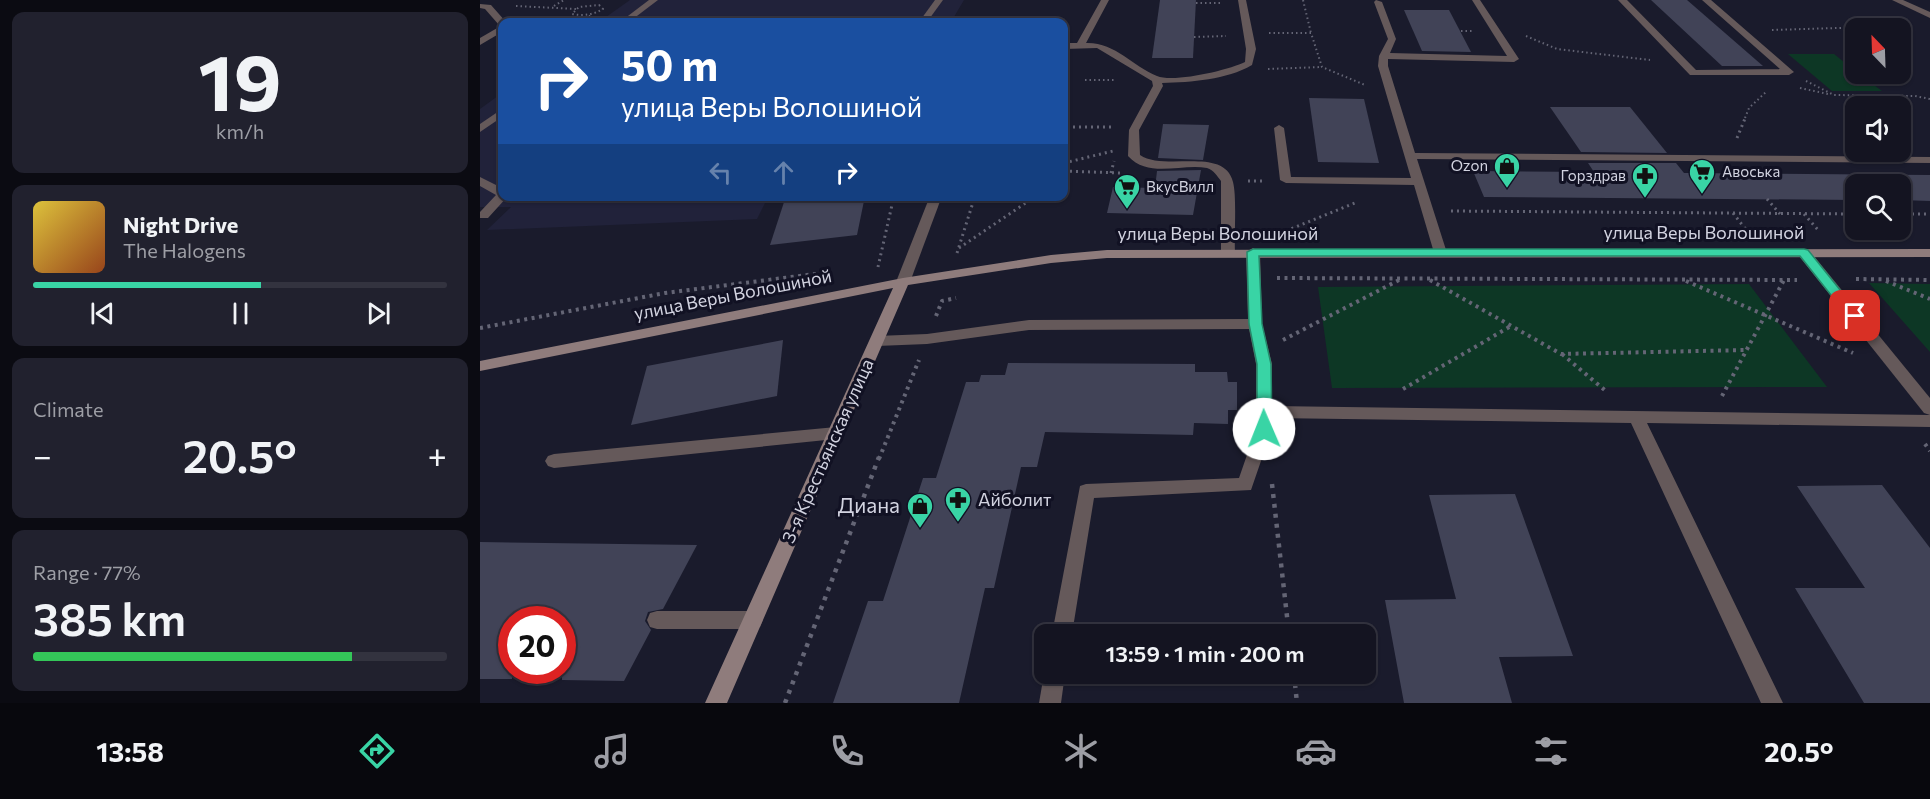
<!DOCTYPE html>
<html lang="en">
<head>
<meta charset="utf-8">
<style>
  body { margin:0; font-family:Commissioner,sans-serif; background:#21212e; color:#f1f3f6; height:100vh; display:flex; flex-direction:column; font-size:22px; white-space:nowrap }
  * { box-sizing:border-box; margin:0 }
  p { font-size:20px; color:#9d9ea5 }
  .icon { flex:none; width:33px; height:33px; fill:none; stroke:currentColor; stroke-width:2; stroke-linecap:round; stroke-linejoin:round }
  .map { position:relative; flex:1; overflow:hidden }
  .side { display:flex; flex-direction:column; gap:12px; padding:12px; background:#0b0b12; width:480px }
  .side>* { flex:none }
  .guide { position:absolute; left:18px; top:18px; width:570px; height:183px; border-radius:12px; box-shadow:0 2px 4px #0004,0 0 0 2px #33333f; background:#1a4fa0; color:#fff; overflow:hidden }
  .needle { width:39px; rotate:337deg }
  .controls { position:absolute; left:1365px; top:18px; display:grid; gap:12px }
  .controls a { display:grid; place-items:center; width:66px; height:66px; border-radius:12px; background:#141421; box-shadow:0 2px 4px #0004,0 0 0 2px #33333f; font-size:30px }
  .speed { position:absolute; left:18px; top:606px; display:flex; gap:12px; font-size:30px; font-weight:700; text-align:center }
  .speed>* { display:grid; place-content:center; width:78px; height:78px; border-radius:50%; background:#141421; box-shadow:0 2px 4px #0004,0 0 0 2px #33333f; line-height:1 }
  .speed .limit { border:9px solid #d22; background:#fff; color:#111 }
  .pin { position:absolute; display:grid; place-items:center; width:51px; height:51px; color:#fff; margin:-26px; border-radius:12px; box-shadow:0 3px 9px #0006 }
  .me { position:absolute; width:66px; margin:-33px; rotate:359deg; stroke-linejoin:round; filter:drop-shadow(0 0 4px #0008) }
  .turn { display:flex; align-items:center; gap:21px; height:126px; padding:0 24px; font-size:27px }
  .turn .icon { width:78px; height:78px; stroke-width:2.5 }
  .turn b { display:block; font-size:42px; line-height:51px }
  .lanes { display:flex; align-items:center; height:57px; padding:0 24px; background:#0003; justify-content:center; gap:30px; direction:ltr }
  .lanes .off { opacity:.35 }
  .big { font-size:45px; font-weight:600; line-height:1.1 }
  .side .tile { flex:1; display:flex; flex-direction:column; justify-content:center; gap:9px; min-width:0; padding:0 21px; border-radius:12px; background:#21212e }
  .side .dial { align-items:center; gap:0 }
  .dial b { font-size:78px; line-height:1 }
  .song { display:flex; align-items:center; gap:18px }
  .cover { width:72px; height:72px; border-radius:9px; background:linear-gradient(135deg,hsl(50 70% 55%),hsl(20 70% 35%)) }
  .played { height:6px; border-radius:3px; background:linear-gradient(90deg,#39d4a5 55%,#33333f 55%) }
  .keys { display:flex; justify-content:space-around; direction:ltr }
  .heat { display:flex; justify-content:space-between; align-items:center; font-size:33px; direction:ltr }
  .charge { height:9px; border-radius:4px; background:linear-gradient(90deg,#34c759 77%,#33333f 0) }
  .trip { position:absolute; left:554px; top:624px; width:342px; height:60px; border-radius:12px; background:#141421; box-shadow:0 2px 4px #0004,0 0 0 2px #33333f; font-weight:600; line-height:60px; text-align:center }
  .tab-bar { display:flex; height:96px; justify-content:space-around; align-items:center; background:#08080d; color:#9d9ea5 }
  .tab-bar .icon { width:42px; height:42px }
  .tab-bar .current { color:#39d4a5 }
  .tab-bar b { font-size:27px; color:#f1f3f6 }
  main { display:flex; flex:1; min-height:0 }
  .map>svg:first-child { display:block }
  .built { fill:#21223a }
  .green { fill:#0d3725 }
  .building { fill:#414357 }
  .lines { fill:none; stroke-linecap:round; stroke-linejoin:round }
  .path-far3 { stroke:#646575; stroke-width:2; stroke-dasharray:1.5 3; stroke-linecap:butt }
  .path-far2 { stroke:#646575; stroke-width:3; stroke-dasharray:2 4; stroke-linecap:butt }
  .path-far1 { stroke:#646575; stroke-width:4; stroke-dasharray:3 4.5; stroke-linecap:butt }
  .path { stroke:#646575; stroke-width:4.5; stroke-dasharray:4 6; stroke-linecap:butt }
  .lane { fill:#65595a; fill-rule:evenodd }
  .street { fill:#65595a; fill-rule:evenodd }
  .secondary { fill:#8f7c7c; fill-rule:evenodd }
  .route { fill:#39d4a5; stroke:#258a6b; stroke-width:1.5 }
  .labels { text-anchor:middle; stroke-width:6; stroke-linejoin:round; paint-order:stroke }
  .far-poi-label { font-size:15px; fill:#d2d3e0; stroke:#111123; text-anchor:end }
  .street-label { font-size:18px; fill:#d2d3e0; stroke:#111123 }
  .poi-label { font-size:18px; fill:#d2d3e0; stroke:#111123; text-anchor:start }
  .near-poi-label { font-size:21px; fill:#d2d3e0; stroke:#111123; text-anchor:end }
</style>
</head>
<body>
<main>
<section class="side">
<div class="tile dial"><b>19</b><p>km/h</p></div>
<div class="tile">
<div class="song"><i class="cover"></i><div><b>Night Drive</b><p>The Halogens</p></div></div>
<div class="played"></div>
<div class="keys"><svg class="icon" aria-label="previous" viewBox="0 0 24 24"><path d="M18 5L8 12l10 7zM5 5v14"/></svg><svg class="icon" aria-label="pause" viewBox="0 0 24 24"><path d="M8 5v14M16 5v14"/></svg><svg class="icon" aria-label="next" viewBox="0 0 24 24"><path d="M6 5l10 7-10 7zM19 5v14"/></svg></div>
</div>
<div class="tile"><p>Climate</p>
<div class="heat"><a>−</a><b class="big">20.5°</b><a>+</a></div>
</div>
<div class="tile"><p>Range · 77%</p><b class="big">385 km</b><div class="charge"></div></div>
</section>
<div class="map">
<svg width="1450" height="703" viewBox="0 0 1450 703">
  <rect width="100%" height="100%" fill="#1a1b2c"/>
  <g class="built">
    <path d="M150 0H484L471 22H119Z"/>
    <path d="M22 93V196L288 197 277 219 7 230 31 207H0V109Z"/>
  </g>
  <g class="green">
    <path d="M1308 54H1354L1375 71 1376 74H1379L1402 91H1352Z"/>
    <path d="M1389 283 1450 284V352Z"/>
    <path d="M1269 284 1347 387 852 388 838 287Z"/>
  </g>
  <g class="building">
    <path d="M680 0H716L713 58H672Z"/>
    <path d="M1171 0H1207L1283 66H1242Z"/>
    <path d="M924 10H969L991 52 942 51Z"/>
    <path d="M829 98 884 99 899 163 838 162Z"/>
    <path d="M1070 107H1150L1187 153 1101 152Z"/>
    <path d="M683 124 729 125 723 160 678 158Z"/>
    <path d="M1108 163H1196L1204 173 1450 175V201L1420 200V184H1376V200L1004 197 993 171 1114 172Z"/>
    <path d="M721 170 713 215 627 213 633 187 675 188 677 171Z"/>
    <path d="M306 196H385L377 235 290 245Z"/>
    <path d="M303 340 297 396 151 425 167 366Z"/>
    <path d="M528 363 715 364V372H747L748 382H757V410H748V424L714 423 713 435 565 432 557 467H541L514 588H505L479 703H353L388 601H403L443 478H456L486 382H499L501 375H525Z"/>
    <path d="M1402 485 1450 548V703H1384L1315 588H1385L1317 486Z"/>
    <path d="M1035 494 1093 656 1019 657 1032 703H924L905 600 976 599 949 495Z"/>
    <path d="M0 542 217 545 183 609 168 612 165 621 171 630 144 681 82 680V620H32V679H0Z"/>
  </g>
  <g class="lines">
    <g class="path-far3">
      <path d="M823 0 831 33"/>
      <path d="M716 3H742"/>
      <path d="M119 5 123 9C113 15 103 16 92 14L99 7Z"/>
      <path d="M36 6 96 9"/>
      <path d="M74 6 84 0"/>
      <path d="M102 22 111 15"/>
      <path d="M1292 30 1422 26"/>
      <path d="M981 31H992"/>
      <path d="M789 33H831L842 67 885 85"/>
      <path d="M1046 36 1077 49 1170 60"/>
      <path d="M714 37 746 36"/>
      <path d="M788 69 842 67"/>
      <path d="M605 80H635"/>
      <path d="M1326 81 1354 95 1435 96 1450 99"/>
      <path d="M1320 88 1348 94"/>
      <path d="M1265 118 1269 108 1286 92"/>
    </g>
    <g class="path-far2">
      <path d="M593 127H634"/>
      <path d="M1257 138 1266 116"/>
      <path d="M584 163 633 151"/>
      <path d="M584 171 640 173"/>
      <path d="M631 173 634 161"/>
      <path d="M768 181H785"/>
      <path d="M1287 199 1300 214"/>
      <path d="M971 211 1376 214"/>
      <path d="M1253 213 1267 231"/>
      <path d="M1324 214 1339 231"/>
      <path d="M1420 214H1450"/>
      <path d="M806 231 877 202"/>
      <path d="M479 248 556 196"/>
      <path d="M477 253 495 196"/>
      <path d="M398 267 414 196"/>
    </g>
    <g class="path-far1">
      <path d="M797 278 1317 280"/>
      <path d="M1376 279 1450 280"/>
      <path d="M950 280 1081 354 1266 350"/>
      <path d="M1206 281 1373 353"/>
      <path d="M1406 281 1450 299"/>
      <path d="M456 316 462 301 476 298"/>
      <path d="M0 328 185 293 343 273"/>
      <path d="M803 340 921 279"/>
      <path d="M1082 354 1127 392"/>
      <path d="M923 389 1031 326"/>
      <path d="M1242 396 1304 280"/>
      <path d="M1445 444 1450 451"/>
      <path d="M399 459 439 360"/>
    </g>
    <g class="path">
      <path d="M792 484 809 634"/>
      <path d="M814 674 817 703"/>
      <path d="M305 703 399 457"/>
    </g>
    <g class="lane">
      <path d="M169 0H178L149 22H140Z"/>
      <path d="M455 0H463L447 22H439Z"/>
      <path d="M621 0H629L606 43C635 42 652 66 677 76 694 83 749 70 765 62L766 49 758 0H766L776 49 772 65C746 80 712 82 682 83L683 86 659 130 660 155C685 172 744 146 753 182 757 197 754 235 755 253L753 256 748 257 741 253V181C737 176 734 170 727 168 702 163 669 179 648 156L649 130 673 86 672 81 617 48 584 49V43H597Z"/>
      <path d="M896 0 902 2 916 39 910 53 1027 56 992 0H1000L1039 59 1034 62 908 59V66L935 153 1450 157V163L937 159 967 253 960 257 955 256 934 185 806 183 800 180 794 128 799 125 804 128 811 177 931 178 898 66 899 56 908 39 894 2Z"/>
      <path d="M1138 0H1147L1216 70 1300 69 1222 0H1231L1314 72 1309 75H1210Z"/>
      <path d="M1412 0H1423L1450 12V18Z"/>
      <path d="M0 4 11 5 26 22 19 25 5 9 0 8Z"/>
      <path d="M19 27H22V32L0 45V38Z"/>
      <path d="M22 109V117L0 132V124Z"/>
      <path d="M0 177 22 188V196H28L8 218H0V212L16 195 0 186Z"/>
      <path d="M773 248 780 252 782 324 792 364V406L1450 415V427L1167 423 1303 703H1281L1151 423 792 418V429L771 490 614 498 592 634H572L600 486 606 484 759 478 776 429V364L769 329 549 330 447 344 397 346 390 341 397 336 447 334 549 320 768 319 766 252Z"/>
      <path d="M356 427 362 428 364 433 362 438 356 439 74 468 68 466 65 461 68 456 74 454Z"/>
      <path d="M177 611H273L280 613 283 620 280 627 273 629H177L170 627 167 620 170 613Z"/>
      <path d="M564 674H585L581 703H559Z"/>
    </g>
    <g class="street">
      <path d="M450 196H462L430 282 428 285H418L416 282Z"/>
      <path d="M1324 249 1329 250 1450 398V415L1444 413 1319 256 1317 253Z"/>
    </g>
    <path class="secondary" d="M1450 249V257L627 258 571 263 428 285 247 703H225L413 288 0 371V361L423 278 571 255 627 250Z"/>
  </g>
  <path class="route" d="M773 249H1324L1328 250 1381 316 1379 319H1370L1320 256H779L782 324 791 364 792 429 790 433H779L777 429V364L769 324 767 252Z"/>
  <defs>
    <g id="shop-pin" transform="scale(1.35)"><path d="M0 17L-7.5 6A9.5 9.5 0 1 1 7.5 6Z" fill="#39d4a5" stroke="#111123"/><path d="M-5-2.5h2.3a2.7 3.5 0 0 1 5.4 0H5L5.5 6h-11ZM-1.5-2.5h3a1.5 2.3 0 0 0-3 0Z" fill="#111"/></g>
    <g id="supermarket-pin" transform="scale(1.35)"><path d="M0 17L-7.5 6A9.5 9.5 0 1 1 7.5 6Z" fill="#39d4a5" stroke="#111123"/><path d="M-6-5.5h2.5l.6 2H6L4.5 2H-2.5L-4.4-4H-6ZM-1.5 3.2a1.3 1.3 0 1 0 .1 0ZM3 3.2a1.3 1.3 0 1 0 .1 0Z" fill="#111"/></g>
    <g id="pharmacy-pin" transform="scale(1.35)"><path d="M0 17L-7.5 6A9.5 9.5 0 1 1 7.5 6Z" fill="#39d4a5" stroke="#111123"/><path d="M-2-6h4v4h4v4h-4v4h-4v-4h-4v-4h4Z" fill="#111"/></g>
  </defs>
  <g fill-rule="evenodd">
    <use href="#shop-pin" x="1027" y="166"/>
    <use href="#supermarket-pin" x="1222" y="172"/>
    <use href="#pharmacy-pin" x="1165" y="176"/>
    <use href="#supermarket-pin" x="647" y="187"/>
    <use href="#pharmacy-pin" x="478" y="500"/>
    <use href="#shop-pin" x="440" y="506"/>
  </g>
  <g class="labels">
    <g class="far-poi-label">
      <text x="1008" y="171">Ozon</text>
      <text x="1242" y="177" text-anchor="start">Авоська</text>
      <text x="1146" y="181">Горздрав</text>
      <text x="666" y="192" text-anchor="start">ВкусВилл</text>
    </g>
    <g class="street-label">
      <text x="1224" y="239">улица Веры Волошиной</text>
      <text x="738" y="240">улица Веры Волошиной</text>
      <text transform="translate(253 295) rotate(-11)" y="6">улица Веры Волошиной</text>
      <text transform="translate(348 451) rotate(-66)" y="6">3-я Крестьянская улица</text>
    </g>
    <g class="poi-label">
      <text x="498" y="506">Айболит</text>
    </g>
    <g class="near-poi-label">
      <text x="420" y="513">Диана</text>
    </g>
  </g>
</svg>
<div class="controls">
<a><svg class="needle" viewBox="-14 -14 28 28"><path d="M0-13l5 13h-10z" fill="#e53935"/><path d="M0 13l5-13h-10z" fill="#9d9ea5"/></svg></a>
<a><svg class="icon" aria-label="sound" viewBox="0 0 24 24"><path d="M4 9h4l5-4v14l-5-4H4zM17 9q2 3 0 6"/></svg></a>
<a><svg class="icon" aria-label="search" viewBox="0 0 24 24"><circle cx="10" cy="10" r="6"/><path d="M15 15l6 6"/></svg></a>
</div>
<div class="speed"><div class="limit">20</div></div>
<div class="pin" style="left:1375px;top:316px;background:#d93025"><svg class="icon" aria-label="arrive" viewBox="0 0 24 24"><path d="M6 21V4h12l-3 4 3 4H6"/></svg></div>
<svg class="me" style="left:784px;top:429px" viewBox="-20 -20 40 40"><circle r="19" fill="#fff"/><path d="M0-13L10 11 0 6-10 11z" fill="#39d4a5"/></svg>
<div class="trip">13:59 · 1 min · 200 m</div>
<div class="guide">
<div class="turn"><svg class="icon" aria-label="right" viewBox="0 0 24 24"><path d="M7 20v-9h11M14 6l5 5-5 5"/></svg><div><b>50 m</b>улица Веры Волошиной</div></div>
<div class="lanes"><svg class="icon off" aria-label="left" viewBox="0 0 24 24"><path d="M17 20v-9H6M10 6l-5 5 5 5"/></svg><svg class="icon off" aria-label="ahead" viewBox="0 0 24 24"><path d="M12 20V5M6 11l6-6 6 6"/></svg><svg class="icon" aria-label="right" viewBox="0 0 24 24"><path d="M7 20v-9h11M14 6l5 5-5 5"/></svg></div>
</div>
</div>
</main>
<nav class="tab-bar">
<b>13:58</b>
<svg class="icon current" aria-label="directions" viewBox="0 0 24 24"><path d="M12 3l9 9-9 9-9-9zM9 14v-3h6M13 9l2 2-2 2"/></svg>
<svg class="icon" aria-label="music" viewBox="0 0 24 24"><path d="M9 18V5l10-2v13"/><circle cx="6" cy="18" r="3"/><circle cx="16" cy="16" r="3"/></svg>
<svg class="icon" aria-label="phone" viewBox="0 0 24 24"><path d="M5 4h4l2 5-3 2q2 4 5 5l2-3 5 2v4C11 20 4 13 5 4z"/></svg>
<svg class="icon" aria-label="climate" viewBox="0 0 24 24"><path d="M12 3v18M4 7l16 10M4 17L20 7"/></svg>
<svg class="icon" aria-label="car" viewBox="0 0 24 24"><path d="M5 17H2v-5l4-1 3-4h7l3 4 3 1v5h-3M9 17h6M6 11h13"/><circle cx="7" cy="17" r="2"/><circle cx="17" cy="17" r="2"/></svg>
<svg class="icon" aria-label="filters" viewBox="0 0 24 24"><path d="M4 7h16M4 17h16"/><circle cx="9" cy="7" r="2"/><circle cx="15" cy="17" r="2"/></svg>
<b>20.5°</b>
</nav>
</body>
</html>
